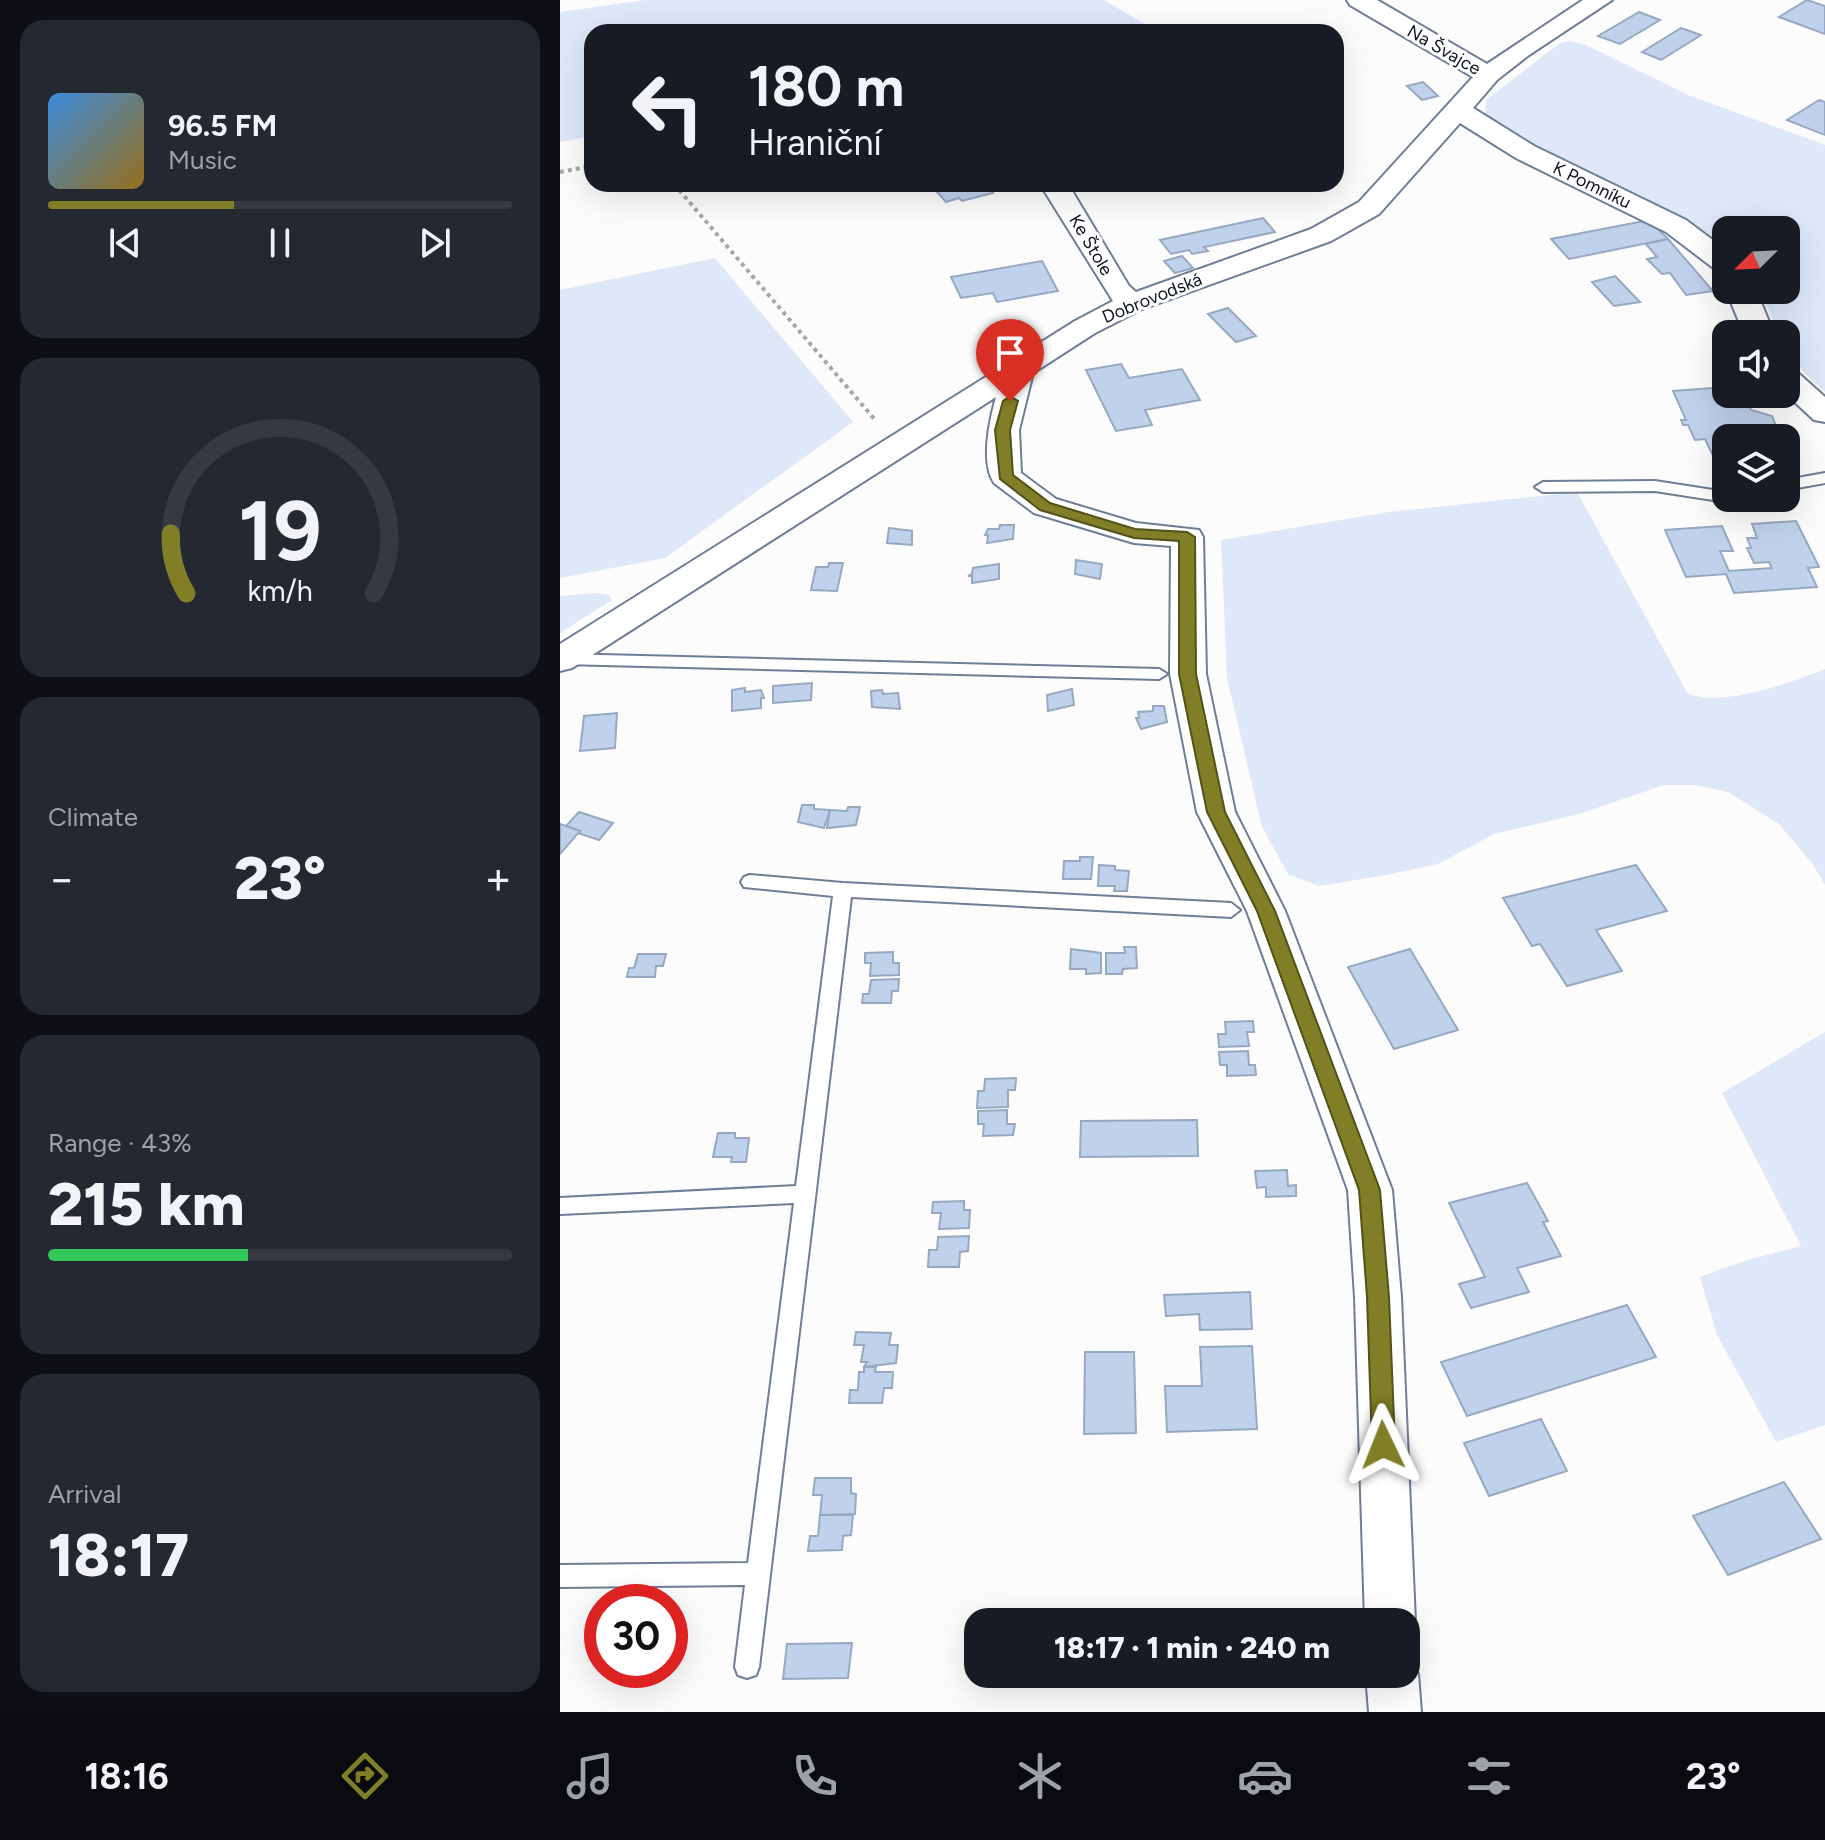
<!DOCTYPE html>
<html lang="en">
<head>
<meta charset="utf-8">
<style>
  body { margin:0; font-family:Figtree,sans-serif; background:#242831; color:#f1f3f6; height:100vh; display:flex; flex-direction:column; font-size:30px; white-space:nowrap }
  * { box-sizing:border-box; margin:0 }
  p { font-size:26px; color:#9ea1a6 }
  .icon { flex:none; width:44px; height:44px; fill:none; stroke:currentColor; stroke-width:2; stroke-linecap:round; stroke-linejoin:round }
  .map { position:relative; flex:1; overflow:hidden }
  .panel { display:flex; flex-direction:column; gap:20px; padding:20px; background:#0d0f14; width:560px }
  .panel>* { flex:none }
  .banner { position:absolute; left:24px; top:24px; width:760px; height:168px; border-radius:24px; box-shadow:0 8px 32px #0002; background:#171b24; color:#f1f3f6; overflow:hidden }
  .needle { width:52px; rotate:246deg }
  .controls { position:absolute; left:1152px; top:216px; display:grid; gap:16px }
  .controls a { display:grid; place-items:center; width:88px; height:88px; border-radius:16px; background:#171b24; box-shadow:0 8px 32px #0002; font-size:40px }
  .speed { position:absolute; left:24px; top:1584px; display:flex; gap:16px; font-size:40px; font-weight:700; text-align:center }
  .speed>* { display:grid; place-content:center; width:104px; height:104px; border-radius:50%; background:#171b24; box-shadow:0 8px 32px #0002; line-height:1 }
  .speed .limit { border:12px solid #d22; background:#fff; color:#111 }
  .pin { position:absolute; display:grid; place-items:center; width:68px; height:68px; color:#fff; margin:-82px -34px; border-radius:50% 50% 50% 0; rotate:-45deg; box-shadow:0 0 8px #0007 }
  .pin .icon { rotate:45deg }
  .me { position:absolute; width:88px; margin:-44px; rotate:358deg; stroke-linejoin:round; filter:drop-shadow(0 0 6px #0008) }
  .turn { display:flex; align-items:center; gap:28px; height:168px; padding:0 32px; font-size:36px }
  .turn .icon { width:104px; height:104px; stroke-width:2.5 }
  .turn b { display:block; font-size:56px; line-height:68px }
  .big { font-size:60px; font-weight:800; line-height:1.1 }
  .panel .tile { flex:1; display:flex; flex-direction:column; justify-content:center; gap:12px; min-width:0; padding:0 28px; border-radius:24px; background:#242831 }
  .panel .dial { align-items:center; gap:0 }
  .dial svg { height:208px; overflow:visible; fill:none; stroke:#363941; stroke-width:7; stroke-linecap:round; text-anchor:middle }
  .dial text { fill:#f1f3f6; stroke:none }
  .song { display:flex; align-items:center; gap:24px }
  .cover { width:96px; height:96px; border-radius:12px; background:linear-gradient(135deg,hsl(210 70% 55%),hsl(40 70% 35%)) }
  .played { height:8px; border-radius:4px; background:linear-gradient(90deg,#807e26 40%,#363941 40%) }
  .keys { display:flex; justify-content:space-around; direction:ltr }
  .heat { display:flex; justify-content:space-between; align-items:center; font-size:44px; direction:ltr }
  .charge { height:12px; border-radius:6px; background:linear-gradient(90deg,#34c759 43%,#363941 0) }
  .trip { position:absolute; left:404px; top:1608px; width:456px; height:80px; border-radius:24px; background:#171b24; box-shadow:0 8px 32px #0002; font-weight:800; line-height:80px; text-align:center }
  .dock { display:flex; height:128px; justify-content:space-around; align-items:center; background:#090b0e; color:#9ea1a6 }
  .dock .icon { width:56px; height:56px }
  .dock .current { color:#807e26 }
  .dock b { font-size:36px; color:#f1f3f6 }
  main { display:flex; flex:1; min-height:0 }
  .map>svg:first-child { display:block }
  .green { fill:#dee8f8 }
  .building { fill:#c0d1eb; stroke:#97a8c1; stroke-width:2 }
  .lines { fill:none; stroke-linecap:round; stroke-linejoin:round }
  .service-casing { stroke:#6e7e96; stroke-width:4 }
  .minor-casing { stroke:#6e7e96; stroke-width:4 }
  .path { stroke:#a5a7ab; stroke-width:4; stroke-dasharray:4 4; stroke-linecap:butt }
  .service { fill:#fff; fill-rule:evenodd }
  .minor { fill:#fff; fill-rule:evenodd }
  .route { fill:#807e26; stroke:#535219; stroke-width:2 }
  .labels { text-anchor:middle; stroke-width:6; stroke-linejoin:round; paint-order:stroke }
  .far-street-label { font-size:18px; fill:#0e141d; stroke:#fff }
</style>
</head>
<body>
<main>
<section class="panel">
<div class="tile">
<div class="song"><i class="cover"></i><div><b>96.5 FM</b><p>Music</p></div></div>
<div class="played"></div>
<div class="keys"><svg class="icon" aria-label="previous" viewBox="0 0 24 24"><path d="M18 5L8 12l10 7zM5 5v14"/></svg><svg class="icon" aria-label="pause" viewBox="0 0 24 24"><path d="M8 5v14M16 5v14"/></svg><svg class="icon" aria-label="next" viewBox="0 0 24 24"><path d="M6 5l10 7-10 7zM19 5v14"/></svg></div>
</div>
<div class="tile dial"><svg viewBox="0 0 100 80">
<path d="M14 69A42 42 0 1 1 86 69"/>
<path d="M14 69A42 42 0 0 1 8 46" stroke="#807e26"/>
<text x="50" y="56" font-size="32" font-weight="700">19</text>
<text x="50" y="72" font-size="11">km/h</text>
</svg></div>
<div class="tile"><p>Climate</p>
<div class="heat"><a>−</a><b class="big">23°</b><a>+</a></div>
</div>
<div class="tile"><p>Range · 43%</p><b class="big">215 km</b><div class="charge"></div></div>
<div class="tile"><p>Arrival</p><b class="big">18:17</b></div>
</section>
<div class="map">
<svg width="1265" height="1712" viewBox="0 0 1265 1712">
  <rect width="100%" height="100%" fill="#fcfcfc"/>
  <g class="green">
    <path d="M85 0H544L598 32H32V136L0 142V12Z"/>
    <path d="M1010 41 1026 45 1128 95 1265 145V392C1248 376 1226 359 1226 334H1220L1199 290H1226V230H1166V250L1134 225 982 154 925 117 926 100 1000 43Z"/>
    <path d="M155 258 293 422 105 558 0 578V290Z"/>
    <path d="M1017 492 1128 694C1162 707 1231 683 1265 669V885L1252 863 1219 824 1168 792 1136 785H1104L1019 814 934 834 878 864 826 875 759 886 728 874 702 827 667 678 661 540 829 512Z"/>
    <path d="M36 593 49 595 52 600 0 633V596Z"/>
    <path d="M1265 1032V1425L1216 1442 1157 1335 1140 1277 1184 1261 1241 1246 1162 1093Z"/>
  </g>
  <g class="building">
    <path d="M1247 0 1265 6V34L1219 17Z"/>
    <path d="M1079 12 1100 20 1060 44 1038 36Z"/>
    <path d="M1121 28 1141 35 1101 60 1082 52Z"/>
    <path d="M863 82 878 96 862 100 847 86Z"/>
    <path d="M1259 100 1265 102V135L1227 120Z"/>
    <path d="M359 184H425L433 193 402 201 399 198 386 202 370 184 362 187Z"/>
    <path d="M703 218 715 232 644 247 648 251 632 254 629 250 611 254 600 240Z"/>
    <path d="M1089 220 1108 239 1009 259 991 239Z"/>
    <path d="M1108 239 1153 291 1126 295 1110 273 1102 274 1087 259 1097 257 1086 244Z"/>
    <path d="M622 256 633 268 615 273 604 261Z"/>
    <path d="M482 261 498 291 437 302 433 293 401 298 391 277Z"/>
    <path d="M1055 276 1080 302 1054 306 1032 282Z"/>
    <path d="M668 308 696 336 676 342 648 314Z"/>
    <path d="M561 364 569 378 622 369 640 400 585 410 592 425 556 431 526 370Z"/>
    <path d="M1166 387V394H1183L1191 410 1212 416 1216 426 1211 431 1196 434 1198 438H1166V459L1155 460 1145 439 1135 440 1128 425H1123L1121 420H1126L1113 391Z"/>
    <path d="M1236 521 1259 567 1248 568 1257 587 1174 593 1166 574 1126 577 1105 530 1162 526 1173 551H1160L1169 571 1212 568 1209 562 1194 563 1187 548H1191L1187 538H1197L1192 524Z"/>
    <path d="M440 525H454L453 539 427 543 428 535H425L428 529H439Z"/>
    <path d="M329 528 352 531V545L327 543Z"/>
    <path d="M516 560 542 564 540 579 515 574Z"/>
    <path d="M269 563H283L277 591 251 590 256 567H268Z"/>
    <path d="M439 564V579L412 583V576H408L412 574 413 568Z"/>
    <path d="M252 683 251 700 213 703V686Z"/>
    <path d="M185 688V692L201 690 204 698H201V708L172 711V690Z"/>
    <path d="M512 689 514 705 488 711 487 695Z"/>
    <path d="M322 690 323 694 338 693 340 709 312 707 311 691Z"/>
    <path d="M593 706H604L607 722 581 729 576 718H579L578 712 593 711Z"/>
    <path d="M57 713 55 748 20 751 24 716Z"/>
    <path d="M242 805H254V809L270 810 264 828 238 822Z"/>
    <path d="M288 807H300L296 825 267 828 270 810 287 811Z"/>
    <path d="M19 812 53 823 39 840 18 833 20 831 6 826Z"/>
    <path d="M0 824 20 831 0 854Z"/>
    <path d="M520 857H533L531 879H503L504 861H520Z"/>
    <path d="M539 865 555 866V870L569 871 567 891H554L555 886H538Z"/>
    <path d="M1076 865 1107 911 1036 930 1062 971 1007 986 980 944 972 946 943 898Z"/>
    <path d="M564 947H576L577 968 563 969 562 974H546V953H565Z"/>
    <path d="M511 949 541 953V973L526 974V969H510Z"/>
    <path d="M850 949 898 1030 834 1049 788 967Z"/>
    <path d="M333 952V963H339V975L310 976 311 963H305V953Z"/>
    <path d="M78 954H106L103 966H96L95 977H67L69 968H74Z"/>
    <path d="M339 979 338 991H332L331 1003H302L303 994H309L311 980Z"/>
    <path d="M693 1021 694 1032H687L689 1046 659 1047 658 1034H666L665 1022Z"/>
    <path d="M688 1051 689 1065H695L696 1075 667 1076V1065H660L659 1052Z"/>
    <path d="M456 1078 455 1090H448V1107L417 1108 418 1091H424L425 1079Z"/>
    <path d="M447 1110V1124H455L453 1135 423 1136 424 1124H418V1111Z"/>
    <path d="M637 1120 638 1156 520 1157 521 1121Z"/>
    <path d="M158 1133H175V1138H189L186 1162H171L172 1157H153Z"/>
    <path d="M727 1170 728 1186 736 1185V1196L706 1197V1187L697 1188 695 1171Z"/>
    <path d="M967 1183 988 1221 983 1222 1001 1256 957 1268 969 1292 911 1308 899 1284 925 1277 889 1203Z"/>
    <path d="M404 1201V1210H410L409 1228 379 1229 381 1213H372L373 1202Z"/>
    <path d="M409 1236 408 1251 400 1252 399 1267H368L369 1250H377L378 1237Z"/>
    <path d="M690 1292 692 1329 640 1330 639 1314 606 1316 604 1295Z"/>
    <path d="M1067 1305 1096 1357 907 1416 881 1362Z"/>
    <path d="M296 1332 331 1333 329 1345H338L336 1363 304 1367 307 1362H301L304 1345H294Z"/>
    <path d="M692 1346 697 1429 607 1432 605 1386H642L640 1347Z"/>
    <path d="M525 1352H574L576 1433 524 1434Z"/>
    <path d="M304 1367H316L315 1372H333L332 1388H324L322 1403H289L290 1390H298L299 1372H304Z"/>
    <path d="M981 1419 1007 1471 929 1496 904 1443Z"/>
    <path d="M255 1478H291V1493L296 1494 295 1514 260 1515 262 1495H253Z"/>
    <path d="M1224 1482 1261 1539 1168 1575 1133 1516Z"/>
    <path d="M260 1515H293L291 1535 283 1536 282 1550 248 1551 250 1536H258Z"/>
    <path d="M292 1643 288 1678 223 1679 227 1644Z"/>
  </g>
  <g class="lines">
    <g class="service-casing">
      <g id="service">
        <path d="M1265 473V483L1226 490V480Z"/>
        <path d="M1095 481 1166 492V498H1173L1166 502 1095 491 983 492 975 487 983 482Z"/>
        <path d="M0 654 599 669 607 674 599 679 2 664Z"/>
        <path d="M190 875 283 883 671 903 680 910 671 917 291 897 199 1667 196 1675 187 1678 178 1675 175 1667 185 1585 0 1587V1565L188 1563 234 1203 0 1214V1198L236 1186 273 896 184 887 181 882 184 877Z"/>
      </g>
    </g>
    <g class="minor-casing">
      <g id="minor">
        <path d="M787 0H817L927 64 1023 0H1052L969 55 937 80 913 108 974 146 1126 220 1166 250V273L1156 270 1106 232 956 158 900 123 819 214 771 241 582 309 535 333 473 373 459 430 461 473 496 499 576 523 639 530 643 537 646 674 675 812 725 911 832 1190 841 1297 855 1622 846 1639V1622H805L795 1297 788 1190 687 911 637 812 610 674 611 546 574 543 474 513 434 483C420 462 430 419 436 397L12 668 0 671V644L515 321 553 301 480 184H508L569 286 576 292 751 229 799 202 913 77 790 5Z"/>
        <path d="M1166 290H1196L1214 334H1184Z"/>
        <path d="M1226 369 1237 372 1265 397V422L1254 420 1226 394Z"/>
        <path d="M846 1655 850 1657 858 1674 861 1712H809L806 1674H846Z"/>
      </g>
    </g>
    <g class="path">
      <path d="M0 172 32 166"/>
      <path d="M114 184 316 421"/>
    </g>
    <use href="#service" class="service"/>
    <use href="#minor" class="minor"/>
  </g>
  <path class="route" d="M450 396 458 401 450 430 453 475 490 503 575 529 627 532 635 537 636 674 665 812 715 911 820 1190 829 1297 835 1445 831 1452 823 1455 815 1452 812 1445 807 1297 799 1190 697 911 647 812 619 674V541L574 538 480 510 440 479 435 430 443 401Z"/>
  <g class="labels">
    <g class="far-street-label">
      <text transform="translate(884 50) rotate(30)" y="6">Na Švajce</text>
      <text transform="translate(1032 185) rotate(26)" y="6">K Pomníku</text>
      <text transform="translate(531 245) rotate(59)" y="6">Ke Štole</text>
      <text transform="translate(592 298) rotate(-22)" y="6">Dobrovodská</text>
    </g>
  </g>
</svg>
<div class="controls">
<a><svg class="needle" viewBox="-14 -14 28 28"><path d="M0-13l5 13h-10z" fill="#e53935"/><path d="M0 13l5-13h-10z" fill="#9ea1a6"/></svg></a>
<a><svg class="icon" aria-label="sound" viewBox="0 0 24 24"><path d="M4 9h4l5-4v14l-5-4H4zM17 9q2 3 0 6"/></svg></a>
<a><svg class="icon" aria-label="layers" viewBox="0 0 24 24"><path d="M12 4l9 5-9 5-9-5zM3 14l9 5 9-5"/></svg></a>
</div>
<div class="speed"><div class="limit">30</div></div>
<div class="pin" style="left:450px;top:401px;background:#d93025"><svg class="icon" aria-label="arrive" viewBox="0 0 24 24"><path d="M6 21V4h12l-3 4 3 4H6"/></svg></div>
<svg class="me" style="left:823px;top:1445px" viewBox="-20 -20 40 40"><path d="M0-17L14 15 0 8-14 15z" fill="#807e26" stroke="#fff" stroke-width="4"/></svg>
<div class="trip">18:17 · 1 min · 240 m</div>
<div class="banner">
<div class="turn"><svg class="icon" aria-label="left" viewBox="0 0 24 24"><path d="M17 20v-9H6M10 6l-5 5 5 5"/></svg><div><b>180 m</b>Hraniční</div></div>
</div>
</div>
</main>
<nav class="dock">
<b>18:16</b>
<svg class="icon current" aria-label="directions" viewBox="0 0 24 24"><path d="M12 3l9 9-9 9-9-9zM9 14v-3h6M13 9l2 2-2 2"/></svg>
<svg class="icon" aria-label="music" viewBox="0 0 24 24"><path d="M9 18V5l10-2v13"/><circle cx="6" cy="18" r="3"/><circle cx="16" cy="16" r="3"/></svg>
<svg class="icon" aria-label="phone" viewBox="0 0 24 24"><path d="M5 4h4l2 5-3 2q2 4 5 5l2-3 5 2v4C11 20 4 13 5 4z"/></svg>
<svg class="icon" aria-label="climate" viewBox="0 0 24 24"><path d="M12 3v18M4 7l16 10M4 17L20 7"/></svg>
<svg class="icon" aria-label="car" viewBox="0 0 24 24"><path d="M5 17H2v-5l4-1 3-4h7l3 4 3 1v5h-3M9 17h6M6 11h13"/><circle cx="7" cy="17" r="2"/><circle cx="17" cy="17" r="2"/></svg>
<svg class="icon" aria-label="filters" viewBox="0 0 24 24"><path d="M4 7h16M4 17h16"/><circle cx="9" cy="7" r="2"/><circle cx="15" cy="17" r="2"/></svg>
<b>23°</b>
</nav>
</body>
</html>
